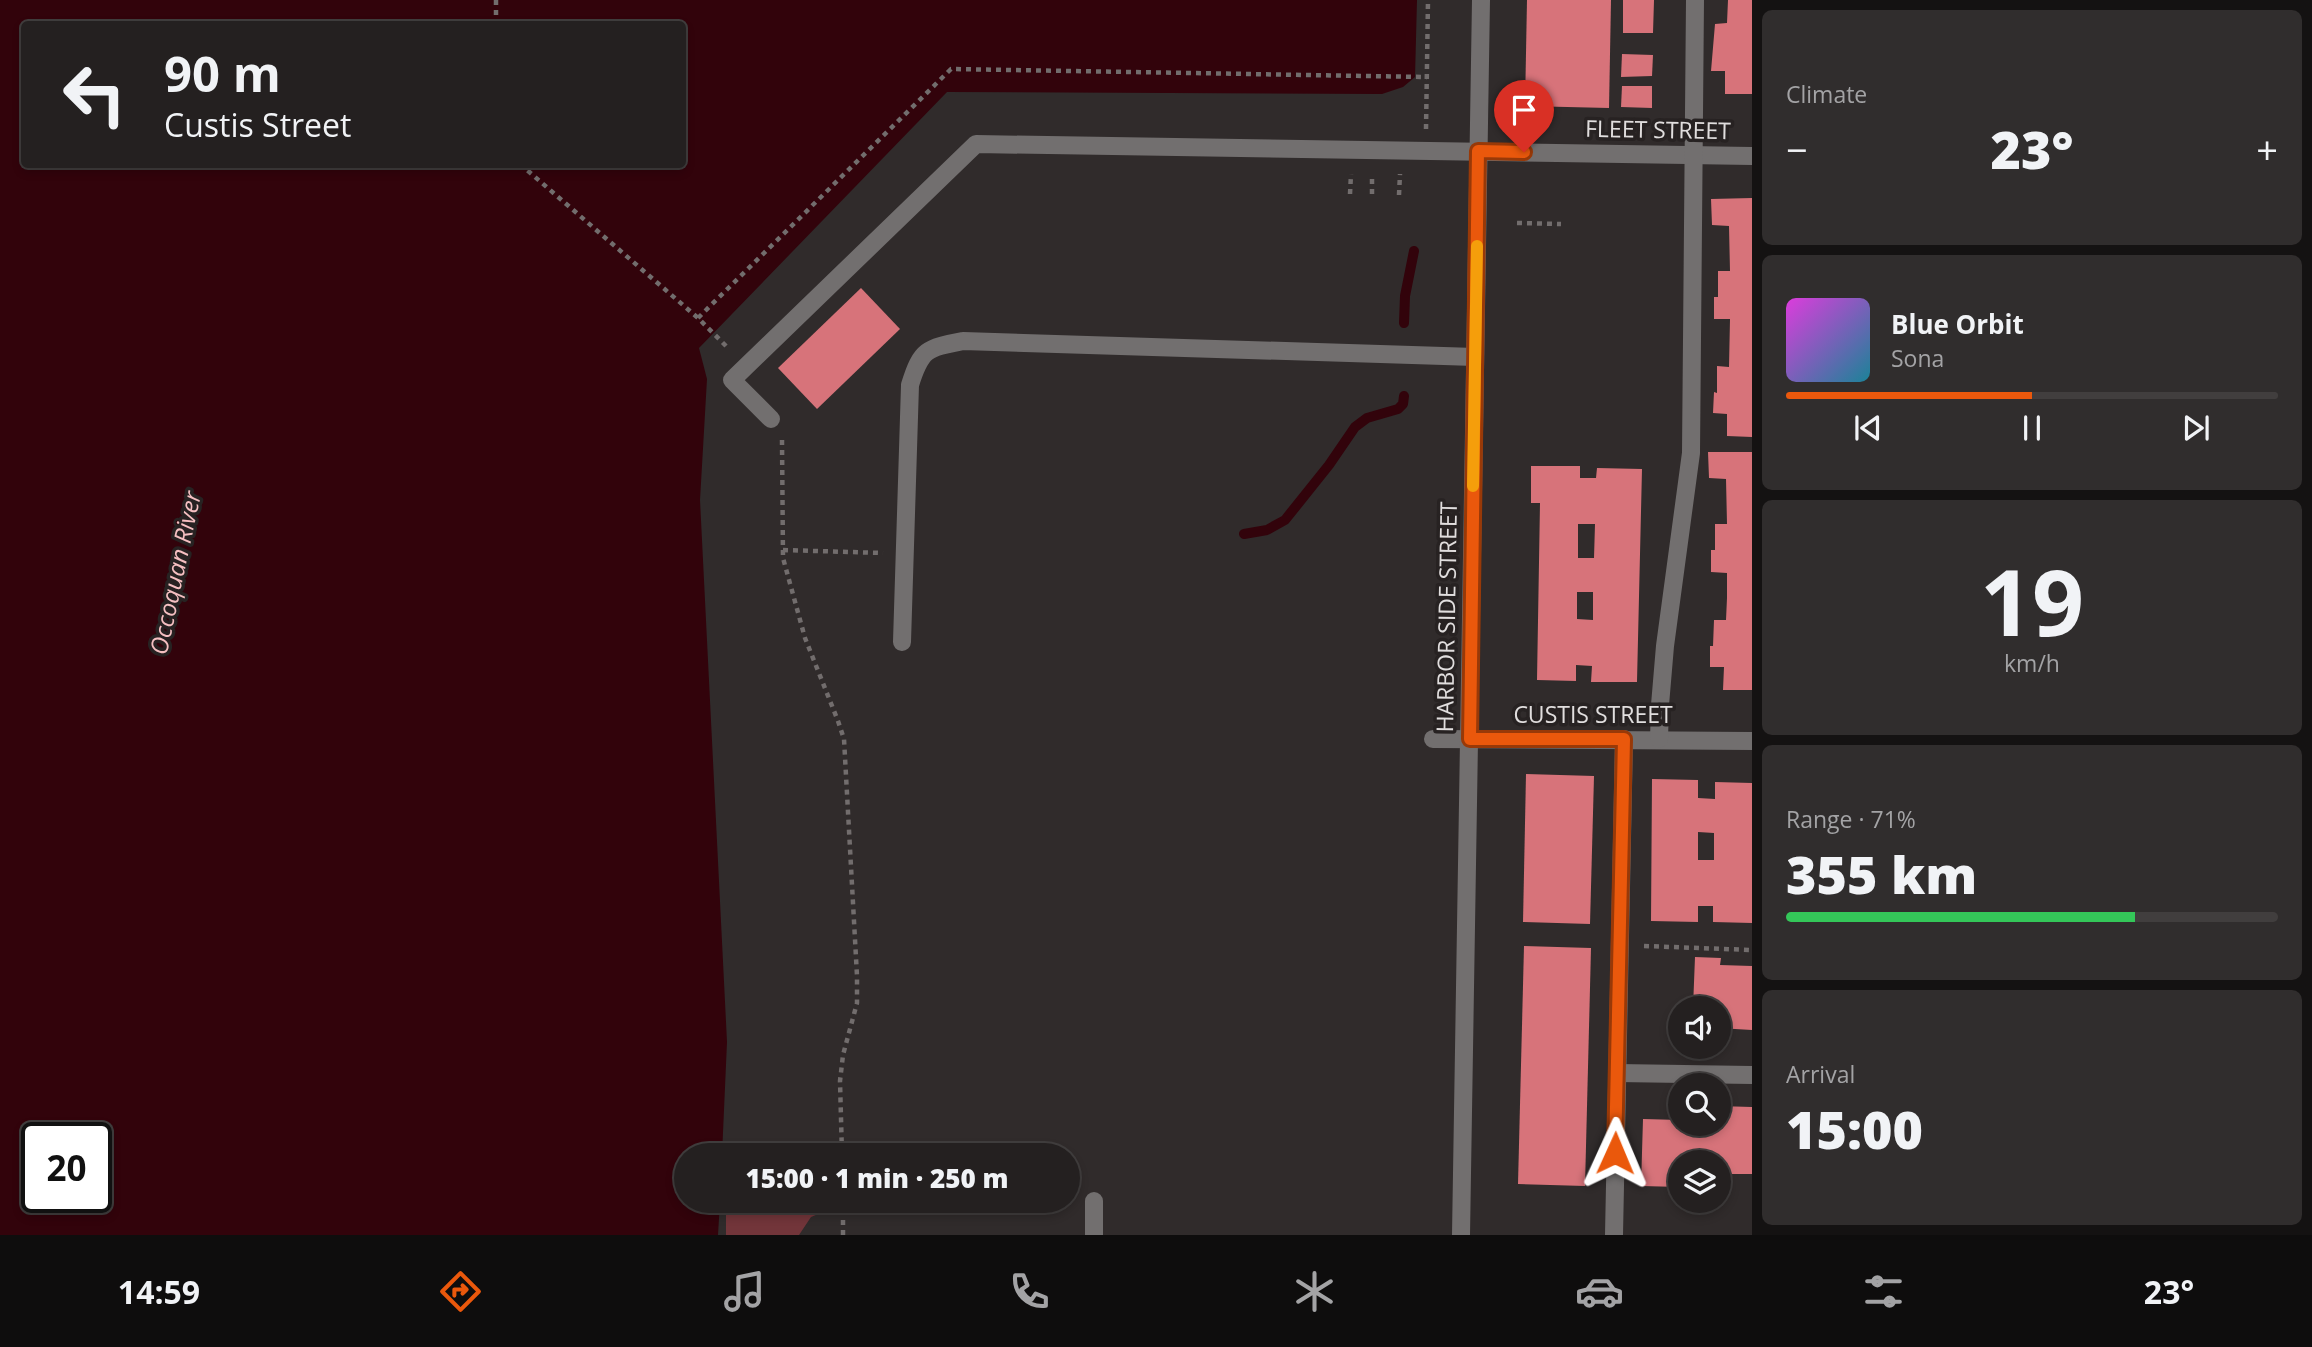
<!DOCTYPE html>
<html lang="en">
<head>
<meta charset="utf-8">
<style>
  body { margin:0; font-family:"Open Sans",sans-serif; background:#302d2d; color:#f1f3f6; height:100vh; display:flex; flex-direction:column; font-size:26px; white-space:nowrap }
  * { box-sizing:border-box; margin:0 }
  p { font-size:23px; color:#a3a3a5 }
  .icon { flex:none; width:38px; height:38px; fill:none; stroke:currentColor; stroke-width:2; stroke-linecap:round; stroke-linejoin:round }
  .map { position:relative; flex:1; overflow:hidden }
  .panel { display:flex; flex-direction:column; gap:10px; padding:10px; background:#141212; width:560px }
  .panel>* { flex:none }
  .top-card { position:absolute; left:21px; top:21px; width:665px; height:147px; border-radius:7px; box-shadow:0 4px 10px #0003,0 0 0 2px #413e3e; background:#242020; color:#f1f3f6; overflow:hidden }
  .tools { position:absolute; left:1668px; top:996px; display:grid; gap:14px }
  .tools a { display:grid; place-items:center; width:63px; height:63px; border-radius:50%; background:#242020; box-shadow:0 4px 10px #0003,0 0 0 2px #413e3e; font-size:35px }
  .speed { position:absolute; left:21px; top:1122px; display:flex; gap:14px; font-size:35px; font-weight:700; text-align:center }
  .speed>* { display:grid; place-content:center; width:91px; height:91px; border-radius:50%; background:#242020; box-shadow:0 4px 10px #0003,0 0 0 2px #413e3e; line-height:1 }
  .speed .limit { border:4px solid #111; border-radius:10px; background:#fff; color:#111 }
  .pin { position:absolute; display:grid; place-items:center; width:60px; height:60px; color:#fff; margin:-72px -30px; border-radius:50% 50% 50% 0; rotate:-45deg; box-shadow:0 0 7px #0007 }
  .pin .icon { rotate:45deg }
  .me { position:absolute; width:77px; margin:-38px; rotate:1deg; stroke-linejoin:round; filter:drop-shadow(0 0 5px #0008) }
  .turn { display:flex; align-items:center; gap:24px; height:147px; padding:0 28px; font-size:32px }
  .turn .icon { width:91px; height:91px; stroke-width:2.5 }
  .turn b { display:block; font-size:49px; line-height:60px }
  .big { font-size:52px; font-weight:800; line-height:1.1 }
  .panel .tile { flex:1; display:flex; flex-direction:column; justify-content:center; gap:10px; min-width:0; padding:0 24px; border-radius:10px; background:#302d2d }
  .panel .dial { align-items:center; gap:0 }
  .dial b { font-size:91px; line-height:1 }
  .song { display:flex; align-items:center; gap:21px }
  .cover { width:84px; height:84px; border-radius:10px; background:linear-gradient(135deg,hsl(300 70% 55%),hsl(190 70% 35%)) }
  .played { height:7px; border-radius:4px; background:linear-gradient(90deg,#ea580c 50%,#413e3e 50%) }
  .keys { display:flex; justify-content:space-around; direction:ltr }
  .heat { display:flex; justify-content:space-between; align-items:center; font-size:38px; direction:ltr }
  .charge { height:10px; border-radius:5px; background:linear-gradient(90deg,#34c759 71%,#413e3e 0) }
  .trip { position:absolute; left:674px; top:1143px; width:406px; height:70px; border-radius:35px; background:#242020; box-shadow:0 4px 10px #0003,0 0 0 2px #413e3e; font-weight:800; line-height:70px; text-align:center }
  .tabs { display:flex; height:112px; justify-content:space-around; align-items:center; background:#0e0d0d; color:#a3a3a5 }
  .tabs .icon { width:49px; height:49px }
  .tabs .selected { color:#ea580c }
  .tabs b { font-size:32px; color:#f1f3f6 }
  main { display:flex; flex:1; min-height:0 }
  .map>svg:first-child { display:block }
  .green { fill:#72353a }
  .water { fill:#32030b; fill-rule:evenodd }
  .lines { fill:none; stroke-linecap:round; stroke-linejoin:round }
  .stream { stroke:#32030b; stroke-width:10 }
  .building { fill:#d7737a; fill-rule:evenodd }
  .path { stroke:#726d6d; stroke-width:4.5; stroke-dasharray:5 5; stroke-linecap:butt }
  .minor { stroke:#726f6f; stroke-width:18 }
  .route-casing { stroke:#983908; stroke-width:18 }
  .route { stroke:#ea580c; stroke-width:12 }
  .slow { stroke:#f59e0b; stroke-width:12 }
  .labels { text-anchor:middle; stroke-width:7; stroke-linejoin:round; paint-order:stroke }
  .street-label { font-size:23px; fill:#e1dede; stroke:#272222 }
  .water-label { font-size:24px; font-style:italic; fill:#f5bfc1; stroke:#272222 }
</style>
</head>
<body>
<main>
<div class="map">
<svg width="1752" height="1235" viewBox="0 0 1752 1235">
  <rect width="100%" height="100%" fill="#302b2b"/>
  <path class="green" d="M729 1201H829L830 1209 811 1217 799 1235H726V1205Z"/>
  <path class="water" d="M0 0H1417L1415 77 1403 87 1382 94 947 92 699 348 707 379 700 500 727 1042 722 1155H686V1200L720 1201 718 1235H0ZM24 24H682V164H24ZM37 1138H96V1197H37Z"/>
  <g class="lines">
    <g class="stream">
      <path d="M1404 323 1405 296 1414 251"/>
      <path d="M1244 534 1267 530 1285 520 1329 465 1355 427 1367 418 1398 409 1403 404 1404 396"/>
    </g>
  </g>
  <g class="building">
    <path d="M1527 0H1611L1609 108 1525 106Z"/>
    <path d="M1623 0H1654L1653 33H1623Z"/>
    <path d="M1728 0H1752V94H1725V71H1711L1715 24 1727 23Z"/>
    <path d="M1622 54 1653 55 1652 76 1621 77Z"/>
    <path d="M1622 86H1652V108L1621 107Z"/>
    <path d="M1752 198V437L1727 436V414L1713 413 1714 392 1717 393V366L1729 367 1730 319H1714V297H1718V271H1730L1729 226 1712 225 1711 199Z"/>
    <path d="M861 288 900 329 817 409 778 368Z"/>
    <path d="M1708 452H1752V690H1723L1724 667H1710V646H1713L1714 620H1726L1727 598V573L1711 572V550H1715V524H1727L1726 479 1709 478Z"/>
    <path d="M1531 466H1580V478H1596L1597 468 1642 469 1637 682H1591L1592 666 1576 665V681L1537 680 1540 503H1531ZM1578 524H1595L1594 558H1578ZM1577 592H1593V620L1577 619Z"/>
    <path d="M1526 774 1594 776 1590 924 1523 922Z"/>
    <path d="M1652 779 1698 780V798L1715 799V782L1752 783V923L1713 922V906H1698V922L1651 921ZM1698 832 1714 833V860H1698Z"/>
    <path d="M1524 946 1591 948 1585 1186 1518 1184Z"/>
    <path d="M1695 957 1721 958 1720 965 1752 966V1030L1718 1028V1008H1693Z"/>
    <path d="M1718 1106 1752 1107V1174H1718V1162H1680V1187L1641 1186 1643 1119 1680 1120V1124H1718Z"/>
  </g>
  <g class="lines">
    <g class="path">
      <path d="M496 0V24"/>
      <path d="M1426 129 1428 0"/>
      <path d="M520 164 698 318 729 349"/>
      <path d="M1350 194 1351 174"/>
      <path d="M1372 194V174"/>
      <path d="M1399 195 1400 174"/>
      <path d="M1517 223 1561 224"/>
      <path d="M698 318 951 69 1427 77"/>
      <path d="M782 440 783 558 805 638 838 721 844 739 857 976V1003L843 1055 840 1081 842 1155"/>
      <path d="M783 550 883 553"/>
      <path d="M1644 946 1752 950"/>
      <path d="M843 1235V1200"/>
    </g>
    <g class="minor">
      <path d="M771 419 732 380 976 144 1752 156"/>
      <path d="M902 642 910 385C921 349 927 348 963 341L1475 357"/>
      <path d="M1433 739 1752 741"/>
      <path d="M1659 739 1660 705 1665 646 1691 453 1695 0"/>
      <path d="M1617 1073 1752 1075"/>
      <path d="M1094 1235V1201"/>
      <path d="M1461 1235 1481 0"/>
      <path d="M1614 1235 1624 739"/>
    </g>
  </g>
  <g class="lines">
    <g class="route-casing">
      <path id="route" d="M1524 152 1478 151 1470 739H1624L1615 1153"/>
    </g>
    <use href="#route" class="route"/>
    <path class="slow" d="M1473 486 1477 246"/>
  </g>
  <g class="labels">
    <g class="street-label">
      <text transform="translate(1658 130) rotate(1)" y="8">FLEET STREET</text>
      <text transform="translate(1447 617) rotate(-89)" y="8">HARBOR SIDE STREET</text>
      <text x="1593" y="723">CUSTIS STREET</text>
    </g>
    <g class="water-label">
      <text transform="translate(176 573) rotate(-78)" y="8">Occoquan River</text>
    </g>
  </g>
</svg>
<div class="tools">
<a><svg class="icon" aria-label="sound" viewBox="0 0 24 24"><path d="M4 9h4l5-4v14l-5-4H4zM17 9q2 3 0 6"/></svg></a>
<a><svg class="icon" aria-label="search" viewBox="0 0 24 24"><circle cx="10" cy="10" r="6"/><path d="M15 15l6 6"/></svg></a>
<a><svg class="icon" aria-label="layers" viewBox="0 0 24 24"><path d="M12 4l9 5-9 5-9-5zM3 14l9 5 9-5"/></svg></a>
</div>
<div class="speed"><div class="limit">20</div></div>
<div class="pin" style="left:1524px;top:152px;background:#d93025"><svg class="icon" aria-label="arrive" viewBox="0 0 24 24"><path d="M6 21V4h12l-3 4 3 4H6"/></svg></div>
<svg class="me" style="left:1615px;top:1153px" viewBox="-20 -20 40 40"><path d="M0-17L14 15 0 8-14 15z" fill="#ea580c" stroke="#fff" stroke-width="4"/></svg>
<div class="trip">15:00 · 1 min · 250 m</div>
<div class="top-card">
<div class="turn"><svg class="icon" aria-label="left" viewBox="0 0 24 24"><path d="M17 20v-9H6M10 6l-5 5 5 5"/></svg><div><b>90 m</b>Custis Street</div></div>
</div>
</div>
<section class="panel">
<div class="tile"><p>Climate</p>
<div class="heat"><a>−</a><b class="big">23°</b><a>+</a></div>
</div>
<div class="tile">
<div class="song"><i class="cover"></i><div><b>Blue Orbit</b><p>Sona</p></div></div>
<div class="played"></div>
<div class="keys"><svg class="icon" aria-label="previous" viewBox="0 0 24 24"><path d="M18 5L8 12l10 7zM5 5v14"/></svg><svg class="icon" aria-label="pause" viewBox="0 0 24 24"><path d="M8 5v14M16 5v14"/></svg><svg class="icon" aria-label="next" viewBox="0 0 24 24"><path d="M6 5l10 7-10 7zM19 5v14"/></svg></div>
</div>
<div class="tile dial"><b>19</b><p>km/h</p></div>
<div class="tile"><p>Range · 71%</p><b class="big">355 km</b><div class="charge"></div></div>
<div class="tile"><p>Arrival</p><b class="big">15:00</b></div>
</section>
</main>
<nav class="tabs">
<b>14:59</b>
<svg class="icon selected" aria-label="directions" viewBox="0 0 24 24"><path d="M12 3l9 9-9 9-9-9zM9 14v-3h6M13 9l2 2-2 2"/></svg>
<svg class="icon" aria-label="music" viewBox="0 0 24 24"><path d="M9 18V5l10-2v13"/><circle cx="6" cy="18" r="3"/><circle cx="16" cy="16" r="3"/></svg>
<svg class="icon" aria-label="phone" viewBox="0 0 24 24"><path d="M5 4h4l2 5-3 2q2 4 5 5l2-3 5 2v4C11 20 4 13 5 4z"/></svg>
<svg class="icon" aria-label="climate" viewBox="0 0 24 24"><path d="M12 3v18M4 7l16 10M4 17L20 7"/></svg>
<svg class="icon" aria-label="car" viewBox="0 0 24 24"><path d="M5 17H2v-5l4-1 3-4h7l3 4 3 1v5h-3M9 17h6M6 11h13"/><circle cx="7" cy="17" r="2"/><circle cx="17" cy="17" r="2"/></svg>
<svg class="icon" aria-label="filters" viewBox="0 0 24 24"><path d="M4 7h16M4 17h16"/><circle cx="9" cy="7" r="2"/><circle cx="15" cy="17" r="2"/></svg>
<b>23°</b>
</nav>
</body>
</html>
